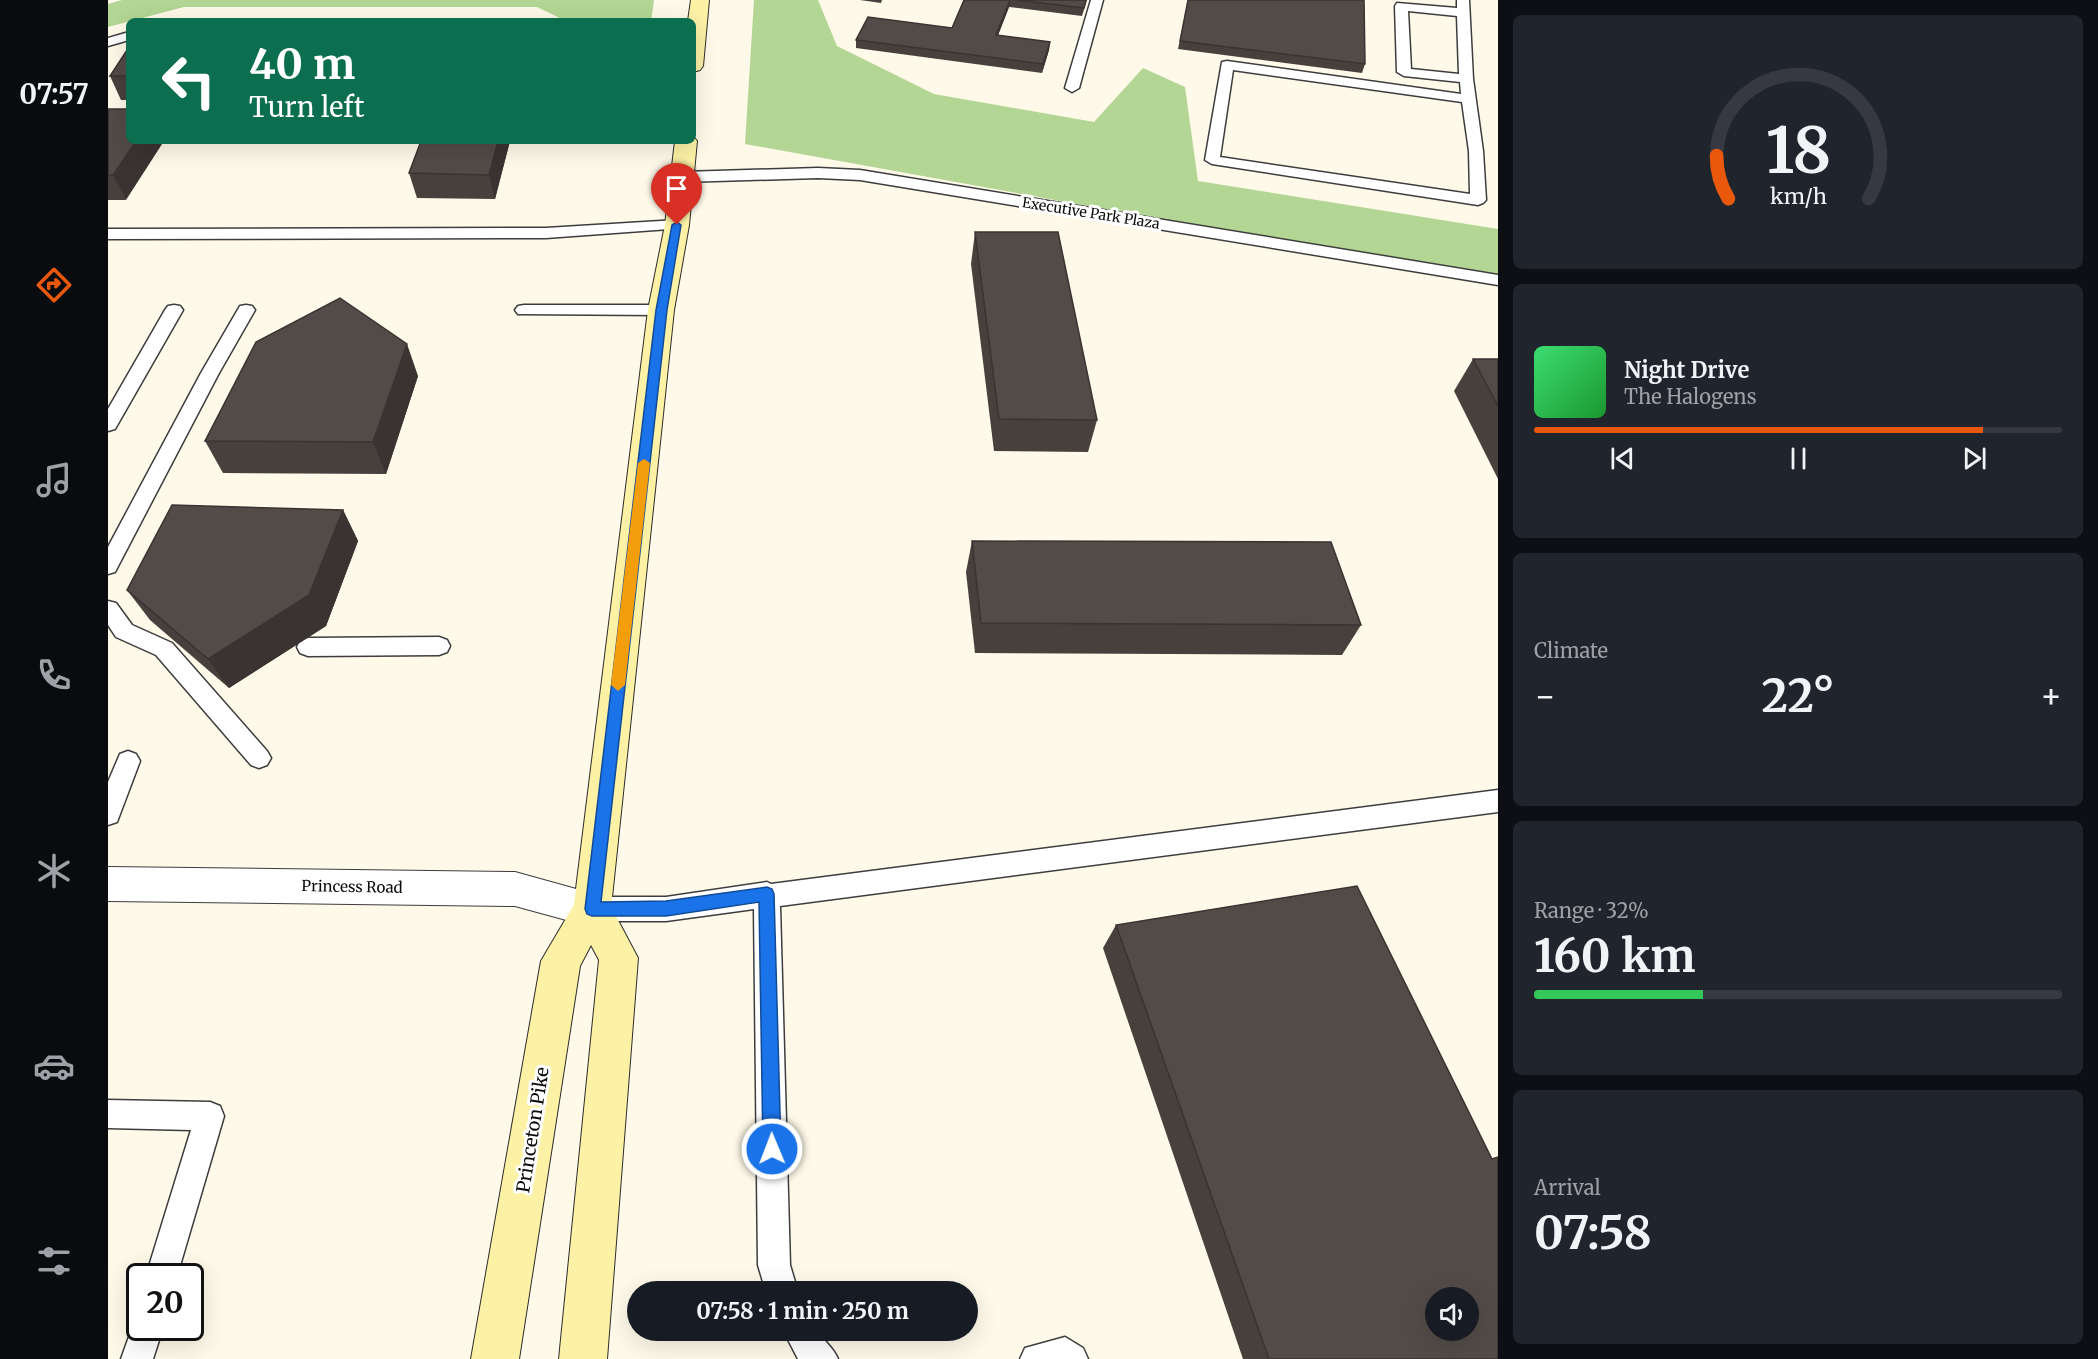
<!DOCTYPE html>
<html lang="en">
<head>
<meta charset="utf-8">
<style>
  body { margin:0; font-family:Merriweather,serif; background:#20242c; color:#f1f3f6; height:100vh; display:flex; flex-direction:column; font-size:22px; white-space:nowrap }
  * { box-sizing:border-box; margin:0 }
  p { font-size:20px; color:#9ea1a6 }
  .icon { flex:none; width:33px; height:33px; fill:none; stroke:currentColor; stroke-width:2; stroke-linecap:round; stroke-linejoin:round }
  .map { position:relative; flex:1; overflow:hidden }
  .details { display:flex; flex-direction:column; gap:15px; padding:15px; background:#0d0f14; width:600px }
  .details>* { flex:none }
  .guide { position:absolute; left:18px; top:18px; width:570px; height:126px; border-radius:9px; box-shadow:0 6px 24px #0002; background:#0b6e4f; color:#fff; overflow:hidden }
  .fabs { position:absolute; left:1317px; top:1287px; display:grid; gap:12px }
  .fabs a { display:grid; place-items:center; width:54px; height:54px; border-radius:50%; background:#171b24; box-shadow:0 6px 24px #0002; font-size:30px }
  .speed { position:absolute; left:18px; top:1263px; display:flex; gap:12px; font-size:30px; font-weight:700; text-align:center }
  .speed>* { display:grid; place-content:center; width:78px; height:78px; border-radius:50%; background:#171b24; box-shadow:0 6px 24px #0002; line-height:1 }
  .speed .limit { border:3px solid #111; border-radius:9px; background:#fff; color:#111 }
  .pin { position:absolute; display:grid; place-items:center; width:51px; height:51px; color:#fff; margin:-62px -26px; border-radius:50% 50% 50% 0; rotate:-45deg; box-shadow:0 0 6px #0007 }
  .pin .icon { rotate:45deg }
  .me { position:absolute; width:66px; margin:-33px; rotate:359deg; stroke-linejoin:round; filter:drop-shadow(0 0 4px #0008) }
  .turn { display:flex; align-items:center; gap:21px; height:126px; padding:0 24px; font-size:27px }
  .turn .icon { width:78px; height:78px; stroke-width:2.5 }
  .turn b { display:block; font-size:42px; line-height:51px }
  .big { font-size:45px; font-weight:700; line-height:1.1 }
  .details .card { flex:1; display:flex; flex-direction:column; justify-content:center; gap:9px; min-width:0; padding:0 21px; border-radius:9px; background:#20242c }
  .details .dial { align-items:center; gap:0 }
  .dial svg { height:156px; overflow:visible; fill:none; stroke:#363941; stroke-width:7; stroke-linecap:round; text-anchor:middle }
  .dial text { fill:#f1f3f6; stroke:none }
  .song { display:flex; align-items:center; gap:18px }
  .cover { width:72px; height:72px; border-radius:9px; background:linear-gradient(135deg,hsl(140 70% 55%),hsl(130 70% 35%)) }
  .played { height:6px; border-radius:3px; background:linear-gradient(90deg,#ea580c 85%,#363941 85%) }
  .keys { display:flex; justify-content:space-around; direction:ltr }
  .heat { display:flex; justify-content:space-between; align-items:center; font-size:33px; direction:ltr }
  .charge { height:9px; border-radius:4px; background:linear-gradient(90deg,#34c759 32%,#363941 0) }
  .trip { position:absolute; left:519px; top:1281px; width:351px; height:60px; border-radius:30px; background:#171b24; box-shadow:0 6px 24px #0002; font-weight:700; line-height:60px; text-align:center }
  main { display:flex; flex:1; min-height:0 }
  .menu { display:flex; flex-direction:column; width:108px; justify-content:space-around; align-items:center; background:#090b0e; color:#9ea1a6 }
  .menu .icon { width:42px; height:42px }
  .menu .on { color:#ea580c }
  .menu b { font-size:27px; color:#f1f3f6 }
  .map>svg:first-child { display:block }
  .forest { fill:#b3d694 }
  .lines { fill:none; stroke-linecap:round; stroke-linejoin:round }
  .service-casing { stroke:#3d3d3d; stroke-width:3 }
  .minor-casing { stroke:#3d3d3d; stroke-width:2 }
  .secondary-casing { stroke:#2c2c2c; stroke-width:2 }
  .service { fill:#fff; fill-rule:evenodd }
  .minor { fill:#fff; fill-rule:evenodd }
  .secondary { fill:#fcf1a5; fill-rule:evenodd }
  .wall { fill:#47403d }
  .shaded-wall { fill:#393432 }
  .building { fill:#524b47; stroke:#393432; stroke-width:1.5; fill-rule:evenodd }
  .route { fill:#1a73e8; stroke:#114b97; stroke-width:1.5 }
  .slow { fill:#f59e0b }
  .labels { text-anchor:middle; stroke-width:6; stroke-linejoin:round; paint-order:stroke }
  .far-street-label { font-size:14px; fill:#0a0a0a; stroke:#fff }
  .street-label { font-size:15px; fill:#0a0a0a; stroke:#fff }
  .near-street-label { font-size:18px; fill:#0a0a0a; stroke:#fff }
</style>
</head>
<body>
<main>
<nav class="menu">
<b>07:57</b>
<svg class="icon on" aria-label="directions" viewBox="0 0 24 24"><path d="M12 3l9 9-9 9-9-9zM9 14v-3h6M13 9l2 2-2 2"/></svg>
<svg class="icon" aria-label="music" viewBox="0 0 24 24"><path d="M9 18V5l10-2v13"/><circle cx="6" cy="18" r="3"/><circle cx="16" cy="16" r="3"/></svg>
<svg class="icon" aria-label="phone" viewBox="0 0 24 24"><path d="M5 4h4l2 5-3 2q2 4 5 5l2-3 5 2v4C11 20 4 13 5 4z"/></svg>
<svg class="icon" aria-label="climate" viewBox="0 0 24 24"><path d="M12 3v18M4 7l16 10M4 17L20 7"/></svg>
<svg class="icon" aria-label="car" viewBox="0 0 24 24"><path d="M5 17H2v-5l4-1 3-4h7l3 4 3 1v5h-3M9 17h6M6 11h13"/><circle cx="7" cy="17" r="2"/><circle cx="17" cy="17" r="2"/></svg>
<svg class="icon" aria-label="filters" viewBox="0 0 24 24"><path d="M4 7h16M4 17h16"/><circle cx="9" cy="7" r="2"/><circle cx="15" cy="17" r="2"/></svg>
</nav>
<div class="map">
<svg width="1390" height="1359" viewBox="0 0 1390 1359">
  <rect width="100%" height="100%" fill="#fef9e8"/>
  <g class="forest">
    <path d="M14 0H546L543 21H458L429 7H76L0 27V4Z"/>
    <path d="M646 0H710L729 46 826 94 986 122 1035 68 1077 87 1090 181 1390 229V280L637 144Z"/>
  </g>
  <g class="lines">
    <g class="service-casing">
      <g id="service">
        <path d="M983 0H995L971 88 964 92 957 88Z"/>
        <path d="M1349 0H1361L1365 79 1375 151 1378 200 1375 203 1370 205 1104 164 1097 160 1114 62 1119 61 1353 94 1352 82 1296 76 1289 72 1287 6 1289 3 1349 8ZM1300 11 1349 16 1351 74 1303 69ZM1125 70 1354 102 1361 151 1362 194 1112 157Z"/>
        <path d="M21 32V40L0 46V38Z"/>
        <path d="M710 168 752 170 1390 275V285L752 180 710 178 575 182 567 177 575 172Z"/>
        <path d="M569 220 577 225 575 228 438 238 0 239V229L438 228Z"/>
        <path d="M66 305 72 306 75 310 7 429 0 431V409L57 310 60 306Z"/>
        <path d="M138 305 144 306 147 310 111 373 7 572 0 574V547L93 373 132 306Z"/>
        <path d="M416 305H553L559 306 562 310 559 314 553 315 410 314 407 310 410 306Z"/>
        <path d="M0 601 8 603 24 625 64 643 159 751 163 758 159 765 151 768 143 765 48 655 8 637 0 625Z"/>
        <path d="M331 637 339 640 342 646 339 652 331 655 200 656 192 653 189 647 192 641 200 638Z"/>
        <path d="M20 751 28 754 32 761 9 822 0 825V782L12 754Z"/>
        <path d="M1390 790V812L672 906 682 1265 690 1292H658L650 1265 646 909 558 921H484L475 917 471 909 475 901 484 897H558L659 882 663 884Z"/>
        <path d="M0 1100 102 1102 112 1106 116 1116 69 1276H38L83 1130 0 1128Z"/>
        <path d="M32 1315V1328H55L45 1359H13L28 1317Z"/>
        <path d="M675 1330H709C716 1342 725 1347 730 1359H690Z"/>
        <path d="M957 1337 975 1348 980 1359H912L917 1348Z"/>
      </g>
    </g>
    <g class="minor-casing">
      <path id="minor" d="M0 867 407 872 497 897 503 909 497 921 484 927 407 906 0 901Z"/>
    </g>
    <g class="secondary-casing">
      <g id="secondary">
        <path d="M583 0H601L595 66 592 70 585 72V21H580Z"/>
        <path d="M585 136 589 141 581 225 566 310 503 907 530 958 499 1359H451L491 960 483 945 472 966 411 1359H363L433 961 466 905 540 310 557 225 567 141H585Z"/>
      </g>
    </g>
    <use href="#service" class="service"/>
    <use href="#minor" class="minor"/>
    <use href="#secondary" class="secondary"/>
  </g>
  <g class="wall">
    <path d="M752 0H774L773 3Z"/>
    <path d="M856 0H979L974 16 901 7 890 35 942 42 941 50 934 73 748 48V40L844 28Z"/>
    <path d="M1080 0H1256L1257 64 1254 73 1070 49Z"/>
    <path d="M21 47V100H13L2 76Z"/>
    <path d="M0 109 18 200H0Z"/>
    <path d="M402 141 387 199 309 198 301 173Z"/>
    <path d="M867 232 989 420 980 452 886 451 863 264Z"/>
    <path d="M1365 359H1390V479L1346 391Z"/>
    <path d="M310 376 278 474 115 473 97 441Z"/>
    <path d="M235 510 250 541 218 626 121 688 42 620 19 590Z"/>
    <path d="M864 541 1253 625 1234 655 867 653 858 572Z"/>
    <path d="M1008 925 1390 1359H1135L995 948Z"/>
  </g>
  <g class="shaded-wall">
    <path d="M902 0 901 7 887 43 888 35Z"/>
    <path d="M942 42 941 50 934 73 935 64Z"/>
    <path d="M28 141H56L18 200 5 175Z"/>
    <path d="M390 141H402L387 199 381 175Z"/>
    <path d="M299 344 310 376 278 474 265 442Z"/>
    <path d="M235 510 250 541 218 626 121 688 100 659Z"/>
  </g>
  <g class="building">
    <path d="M856 0H902L888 35 942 42 935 64 748 40 760 17 844 28Z"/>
    <path d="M909 0H978L976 8Z"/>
    <path d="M1080 0H1256L1257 64 1072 41Z"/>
    <path d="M363 20H428L362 21Z"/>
    <path d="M21 47V76H2Z"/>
    <path d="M0 109H21V141H28L5 175H0Z"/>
    <path d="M313 141H390L381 175 301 173Z"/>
    <path d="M867 232H950L989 420 891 419Z"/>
    <path d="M232 298 299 344 265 442 97 441 148 342Z"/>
    <path d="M1365 359H1390V406Z"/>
    <path d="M64 505 235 510 201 595 100 659 19 590Z"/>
    <path d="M864 541 1223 542 1253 625 873 623Z"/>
    <path d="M1249 886 1384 1159 1390 1157V1359H1161L1008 925ZM1328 1298H1360V1330H1328Z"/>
  </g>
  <path class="route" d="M569 222 573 225 559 310 493 902 558 901 659 887 664 889 666 894 673 1149 670 1155 664 1158 658 1155 655 1149 651 902 558 916H484L479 914 477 909 548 310 564 225Z"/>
  <path class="slow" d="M536 459 542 463 517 685 510 691 503 685 530 463Z"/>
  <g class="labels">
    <g class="far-street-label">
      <text transform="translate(983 213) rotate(9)" y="5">Executive Park Plaza</text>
    </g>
    <g class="street-label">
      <text transform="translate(244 887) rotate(1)" y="5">Princess Road</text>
    </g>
    <g class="near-street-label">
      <text transform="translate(425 1130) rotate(-81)" y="6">Princeton Pike</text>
    </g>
  </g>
</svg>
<div class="fabs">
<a><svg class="icon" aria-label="sound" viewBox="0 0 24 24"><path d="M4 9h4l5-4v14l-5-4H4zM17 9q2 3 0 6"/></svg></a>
</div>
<div class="speed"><div class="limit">20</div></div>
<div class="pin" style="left:569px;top:225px;background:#d93025"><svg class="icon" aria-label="arrive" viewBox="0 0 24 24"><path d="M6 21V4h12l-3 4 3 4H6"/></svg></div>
<svg class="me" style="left:664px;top:1149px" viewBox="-20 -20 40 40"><circle r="17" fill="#1a73e8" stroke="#fff" stroke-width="3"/><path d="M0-11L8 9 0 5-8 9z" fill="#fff"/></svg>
<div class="trip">07:58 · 1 min · 250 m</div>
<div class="guide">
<div class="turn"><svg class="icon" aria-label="left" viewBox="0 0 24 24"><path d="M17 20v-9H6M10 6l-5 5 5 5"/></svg><div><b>40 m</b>Turn left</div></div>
</div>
</div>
<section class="details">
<div class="card dial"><svg viewBox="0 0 100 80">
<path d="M14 69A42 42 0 1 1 86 69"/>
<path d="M14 69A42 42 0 0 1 8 47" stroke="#ea580c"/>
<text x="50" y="56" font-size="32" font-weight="700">18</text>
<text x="50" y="72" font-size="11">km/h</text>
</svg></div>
<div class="card">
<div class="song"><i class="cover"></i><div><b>Night Drive</b><p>The Halogens</p></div></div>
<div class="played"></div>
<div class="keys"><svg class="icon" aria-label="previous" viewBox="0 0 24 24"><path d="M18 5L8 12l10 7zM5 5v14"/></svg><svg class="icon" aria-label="pause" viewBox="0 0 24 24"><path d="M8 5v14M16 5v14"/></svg><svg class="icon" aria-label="next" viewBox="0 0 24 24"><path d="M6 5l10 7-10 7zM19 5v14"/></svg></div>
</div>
<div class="card"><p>Climate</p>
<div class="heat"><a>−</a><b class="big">22°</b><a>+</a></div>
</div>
<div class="card"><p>Range · 32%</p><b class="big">160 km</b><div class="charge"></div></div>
<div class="card"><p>Arrival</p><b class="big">07:58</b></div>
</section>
</main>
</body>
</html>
